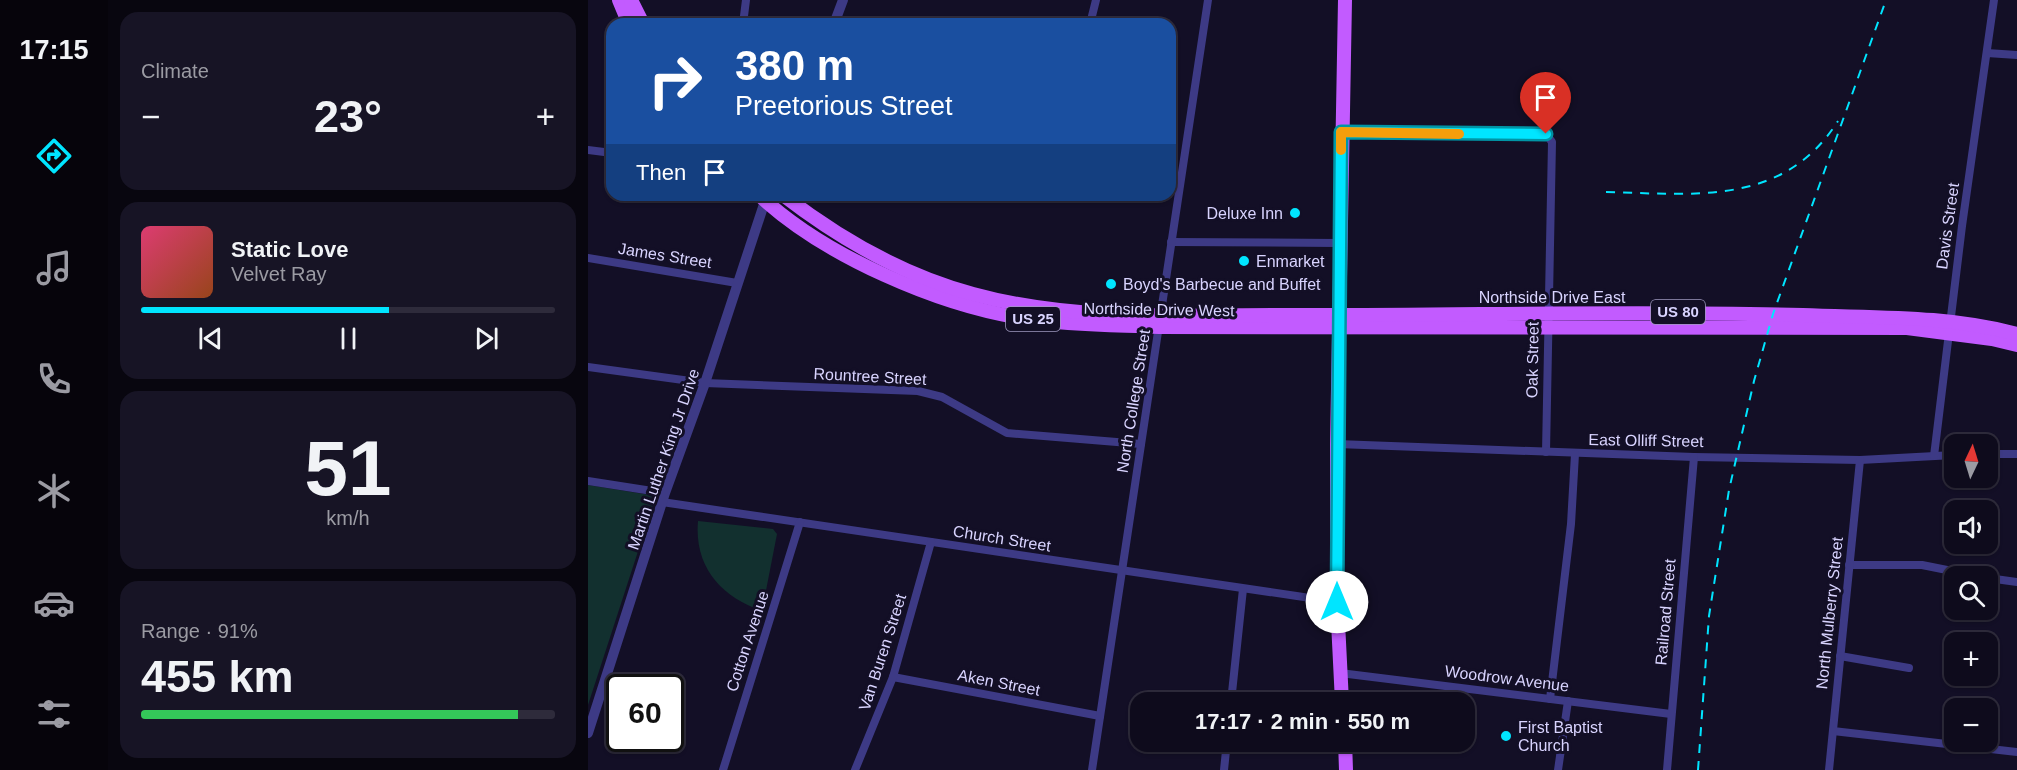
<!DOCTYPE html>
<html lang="en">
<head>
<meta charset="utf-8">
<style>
  body { margin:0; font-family:Arial,sans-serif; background:#171425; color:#f1f3f6; height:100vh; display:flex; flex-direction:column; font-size:22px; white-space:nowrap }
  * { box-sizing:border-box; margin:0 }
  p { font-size:20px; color:#9b9ba3 }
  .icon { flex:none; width:33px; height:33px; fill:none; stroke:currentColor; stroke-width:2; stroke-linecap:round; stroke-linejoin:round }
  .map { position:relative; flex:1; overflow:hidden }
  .panel { display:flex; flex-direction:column; gap:12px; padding:12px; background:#08060f; width:480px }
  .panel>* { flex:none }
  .banner { position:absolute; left:18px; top:18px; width:570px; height:183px; border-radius:18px; box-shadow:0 2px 4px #0004,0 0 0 2px #2e2b3b; background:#1a4fa0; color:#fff; overflow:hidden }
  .needle { width:39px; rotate:4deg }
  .controls { position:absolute; left:1356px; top:434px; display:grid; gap:12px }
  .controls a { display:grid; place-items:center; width:54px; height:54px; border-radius:12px; background:#0e0b1c; box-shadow:0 2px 4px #0004,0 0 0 2px #2e2b3b; font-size:30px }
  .speed { position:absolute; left:18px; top:674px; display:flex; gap:12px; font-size:30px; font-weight:700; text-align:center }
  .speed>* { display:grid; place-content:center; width:78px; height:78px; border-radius:50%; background:#0e0b1c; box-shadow:0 2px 4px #0004,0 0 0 2px #2e2b3b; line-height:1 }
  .speed .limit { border:3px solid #111; border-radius:9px; background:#fff; color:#111 }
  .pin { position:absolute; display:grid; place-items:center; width:51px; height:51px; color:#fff; margin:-62px -26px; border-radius:50% 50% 50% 0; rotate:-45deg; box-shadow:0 0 6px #0007 }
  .pin .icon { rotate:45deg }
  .me { position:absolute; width:66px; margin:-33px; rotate:0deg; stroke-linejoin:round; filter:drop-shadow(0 0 4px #0008) }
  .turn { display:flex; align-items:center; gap:21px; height:126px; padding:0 30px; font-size:27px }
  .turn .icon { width:78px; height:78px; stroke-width:2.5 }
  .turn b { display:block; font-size:42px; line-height:51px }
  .then { display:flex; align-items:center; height:57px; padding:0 30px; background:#0003; gap:12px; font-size:22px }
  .big { font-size:45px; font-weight:700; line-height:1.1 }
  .panel .widget { flex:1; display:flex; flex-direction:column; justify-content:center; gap:9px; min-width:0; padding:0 21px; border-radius:18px; background:#171425 }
  .panel .dial { align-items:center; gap:0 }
  .dial b { font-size:78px; line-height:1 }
  .song { display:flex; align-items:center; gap:18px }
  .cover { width:72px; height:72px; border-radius:9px; background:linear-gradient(135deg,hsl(340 70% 55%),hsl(20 70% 35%)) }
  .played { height:6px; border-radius:3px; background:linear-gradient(90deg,#00e5ff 60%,#2e2b3b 60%) }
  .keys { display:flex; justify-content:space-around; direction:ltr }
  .heat { display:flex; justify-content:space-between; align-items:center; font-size:33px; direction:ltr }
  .charge { height:9px; border-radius:4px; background:linear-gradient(90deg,#34c759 91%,#2e2b3b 0) }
  .trip { position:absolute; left:542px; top:692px; width:345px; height:60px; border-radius:18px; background:#0e0b1c; box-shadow:0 2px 4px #0004,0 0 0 2px #2e2b3b; font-weight:700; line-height:60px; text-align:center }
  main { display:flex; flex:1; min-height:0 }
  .menu { display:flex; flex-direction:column; width:108px; justify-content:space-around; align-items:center; background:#06040b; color:#9b9ba3 }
  .menu .icon { width:42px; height:42px }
  .menu .selected { color:#00e5ff }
  .menu b { font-size:27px; color:#f1f3f6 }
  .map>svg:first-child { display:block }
  .green { fill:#12302f }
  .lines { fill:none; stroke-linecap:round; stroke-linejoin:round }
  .minor { stroke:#3d3a85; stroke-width:8 }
  .tertiary { stroke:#3d3a85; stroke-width:10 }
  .primary { stroke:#c25bff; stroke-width:14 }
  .rail { stroke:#00e5ff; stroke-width:2; stroke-dasharray:9 8; stroke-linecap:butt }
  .route-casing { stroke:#0095a6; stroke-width:15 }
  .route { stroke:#00e5ff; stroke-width:10 }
  .slow { stroke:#f59e0b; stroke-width:10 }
  .poi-dot { fill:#00e5ff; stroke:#130f26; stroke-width:2 }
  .labels { text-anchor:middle; stroke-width:6; stroke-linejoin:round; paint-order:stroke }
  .shield { fill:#130f26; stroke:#9e99be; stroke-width:1.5 }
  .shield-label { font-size:15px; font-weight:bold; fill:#d9d4ff }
  .poi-label { font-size:16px; fill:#d9d4ff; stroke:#130f26; text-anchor:start }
  .street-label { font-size:16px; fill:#d9d4ff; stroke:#130f26 }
</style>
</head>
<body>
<main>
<nav class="menu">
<b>17:15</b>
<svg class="icon selected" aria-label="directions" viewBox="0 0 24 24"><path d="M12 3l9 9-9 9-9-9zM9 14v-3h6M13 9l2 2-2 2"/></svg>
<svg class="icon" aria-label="music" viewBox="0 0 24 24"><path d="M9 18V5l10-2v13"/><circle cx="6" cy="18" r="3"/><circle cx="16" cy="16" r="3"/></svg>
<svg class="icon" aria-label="phone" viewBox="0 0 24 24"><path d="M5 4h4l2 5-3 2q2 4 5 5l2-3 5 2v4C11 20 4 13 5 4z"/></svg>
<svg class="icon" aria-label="climate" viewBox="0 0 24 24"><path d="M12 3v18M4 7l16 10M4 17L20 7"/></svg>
<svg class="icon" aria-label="car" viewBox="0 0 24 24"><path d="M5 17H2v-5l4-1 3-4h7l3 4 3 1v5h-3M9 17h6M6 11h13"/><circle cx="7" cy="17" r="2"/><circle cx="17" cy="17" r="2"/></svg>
<svg class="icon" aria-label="filters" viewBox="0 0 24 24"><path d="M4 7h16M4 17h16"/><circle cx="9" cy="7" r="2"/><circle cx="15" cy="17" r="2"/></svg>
</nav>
<section class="panel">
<div class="widget"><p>Climate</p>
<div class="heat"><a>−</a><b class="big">23°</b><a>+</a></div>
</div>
<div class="widget">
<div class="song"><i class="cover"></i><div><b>Static Love</b><p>Velvet Ray</p></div></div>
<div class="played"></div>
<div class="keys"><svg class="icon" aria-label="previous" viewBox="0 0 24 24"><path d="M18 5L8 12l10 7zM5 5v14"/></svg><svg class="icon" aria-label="pause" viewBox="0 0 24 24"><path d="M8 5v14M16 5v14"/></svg><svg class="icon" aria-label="next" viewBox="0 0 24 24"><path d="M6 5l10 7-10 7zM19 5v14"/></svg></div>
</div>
<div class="widget dial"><b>51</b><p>km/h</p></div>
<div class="widget"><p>Range · 91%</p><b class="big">455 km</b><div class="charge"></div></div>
</section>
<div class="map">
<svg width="1429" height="770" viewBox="0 0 1429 770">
  <rect width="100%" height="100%" fill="#130f26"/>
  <g class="green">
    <path d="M0 485 68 496 0 705Z"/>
    <path d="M110 521 185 529 189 534 174 611C133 597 106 567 110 521Z"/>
  </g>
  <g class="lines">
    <g class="minor">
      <path d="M155 24 158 0"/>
      <path d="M502 24 508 0"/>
      <path d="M1399 53 1429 55"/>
      <path d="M753 132 958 134 964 142 958 452"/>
      <path d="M0 150 24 153"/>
      <path d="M583 242 750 243"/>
      <path d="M0 258 149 283"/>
      <path d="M0 367 117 383 330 391 354 397 419 433 553 444"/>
      <path d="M749 444 1106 457 1272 460 1366 455"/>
      <path d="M1400 454H1429"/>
      <path d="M1346 456 1374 226 1406 0"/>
      <path d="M0 481 77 493"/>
      <path d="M74 502 749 602"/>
      <path d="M1261 565H1334L1389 576"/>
      <path d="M1400 578 1429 582"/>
      <path d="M1252 656 1321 668"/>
      <path d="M752 673 1083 714"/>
      <path d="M305 677 512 716"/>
      <path d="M962 699 983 524 987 454"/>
      <path d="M643 702 655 589"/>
      <path d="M1245 731 1429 752"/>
      <path d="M135 770 212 522"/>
      <path d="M267 770 305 677 343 542"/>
      <path d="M504 770 620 0"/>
      <path d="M636 770 639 741"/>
      <path d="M970 770 980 701"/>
      <path d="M1079 770 1106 457"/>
      <path d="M1241 770 1272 460"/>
    </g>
    <g class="tertiary">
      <path d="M246 24 255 0"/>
      <path d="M0 733 77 493 117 383 179 195"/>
    </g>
    <g class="primary">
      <path d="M31 0 41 24"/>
      <path d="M43 0 55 24"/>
      <path d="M171 195C236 256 351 306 439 319 483 325 527 325 571 327L1319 328 1404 339 1429 345"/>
      <path d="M195 195C252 239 314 275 385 294 483 321 587 315 688 315 863 316 1039 310 1215 315 1287 318 1358 315 1429 334"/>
      <path d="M754 702 749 602V444L757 0"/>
      <path d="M757 741 758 770"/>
    </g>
    <g class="rail">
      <path d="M1018 192C1106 194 1195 207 1250 121"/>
      <path d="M1110 770 1121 616 1141 490 1166 381 1185 314 1298 0"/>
    </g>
  </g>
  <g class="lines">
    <g class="route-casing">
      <path id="route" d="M749 602 753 132 958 134"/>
    </g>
    <use href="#route" class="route"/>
    <path class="slow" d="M753 150V132L871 134"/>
  </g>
  <g class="poi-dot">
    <circle cx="707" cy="213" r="6"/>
    <circle cx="656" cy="261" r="6"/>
    <circle cx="523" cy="284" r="6"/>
    <circle cx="918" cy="736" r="6"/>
  </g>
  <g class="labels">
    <g class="shield">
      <rect x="1063" y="300" width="54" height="24" rx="4.5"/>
      <rect x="418" y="307" width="54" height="24" rx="4.5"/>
    </g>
    <g class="shield-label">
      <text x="1090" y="317">US 80</text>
      <text x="445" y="324">US 25</text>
    </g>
    <g class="poi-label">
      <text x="695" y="219" text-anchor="end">Deluxe Inn</text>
      <text x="668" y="267">Enmarket</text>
      <text x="535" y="290">Boyd's Barbecue and Buffet</text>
      <text x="930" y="733">First Baptist<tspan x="930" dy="18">Church</tspan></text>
    </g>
    <g class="street-label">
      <text transform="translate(1359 226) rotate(-82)" y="6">Davis Street</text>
      <text transform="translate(77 255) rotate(9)" y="6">James Street</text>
      <text x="964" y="303">Northside Drive East</text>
      <text transform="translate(571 309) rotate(1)" y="6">Northside Drive West</text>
      <text transform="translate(944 360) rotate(-89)" y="6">Oak Street</text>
      <text transform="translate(282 376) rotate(3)" y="6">Rountree Street</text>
      <text transform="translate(545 401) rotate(-81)" y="6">North College Street</text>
      <text transform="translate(1058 440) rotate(1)" y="6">East Olliff Street</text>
      <text transform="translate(75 459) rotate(-71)" y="6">Martin Luther King Jr Drive</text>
      <text transform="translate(414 538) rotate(9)" y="6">Church Street</text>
      <text transform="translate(1077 612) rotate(-85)" y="6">Railroad Street</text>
      <text transform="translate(1241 613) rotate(-84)" y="6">North Mulberry Street</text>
      <text transform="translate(159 641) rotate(-72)" y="6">Cotton Avenue</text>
      <text transform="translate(294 652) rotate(-72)" y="6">Van Buren Street</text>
      <text transform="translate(919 678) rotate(7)" y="6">Woodrow Avenue</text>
      <text transform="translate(411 682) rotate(11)" y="6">Aken Street</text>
    </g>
  </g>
</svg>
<div class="controls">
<a><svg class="needle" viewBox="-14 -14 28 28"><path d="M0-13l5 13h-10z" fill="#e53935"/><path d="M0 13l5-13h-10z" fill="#9b9ba3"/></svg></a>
<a><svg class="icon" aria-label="sound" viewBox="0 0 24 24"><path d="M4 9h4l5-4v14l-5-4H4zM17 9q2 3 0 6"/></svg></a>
<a><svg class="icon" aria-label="search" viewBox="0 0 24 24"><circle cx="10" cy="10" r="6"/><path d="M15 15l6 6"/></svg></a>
<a>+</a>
<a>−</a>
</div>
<div class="speed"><div class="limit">60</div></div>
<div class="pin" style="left:958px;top:134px;background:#d93025"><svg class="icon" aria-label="arrive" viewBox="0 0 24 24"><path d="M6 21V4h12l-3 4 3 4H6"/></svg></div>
<svg class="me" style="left:749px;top:602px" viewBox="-20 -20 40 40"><circle r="19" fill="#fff"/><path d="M0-13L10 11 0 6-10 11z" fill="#00e5ff"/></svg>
<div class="trip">17:17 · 2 min · 550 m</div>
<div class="banner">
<div class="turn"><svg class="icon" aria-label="right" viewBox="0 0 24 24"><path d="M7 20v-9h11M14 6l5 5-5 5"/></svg><div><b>380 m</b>Preetorious Street</div></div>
<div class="then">Then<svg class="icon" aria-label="arrive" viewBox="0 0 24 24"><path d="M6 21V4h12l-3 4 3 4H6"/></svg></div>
</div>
</div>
</main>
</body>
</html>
